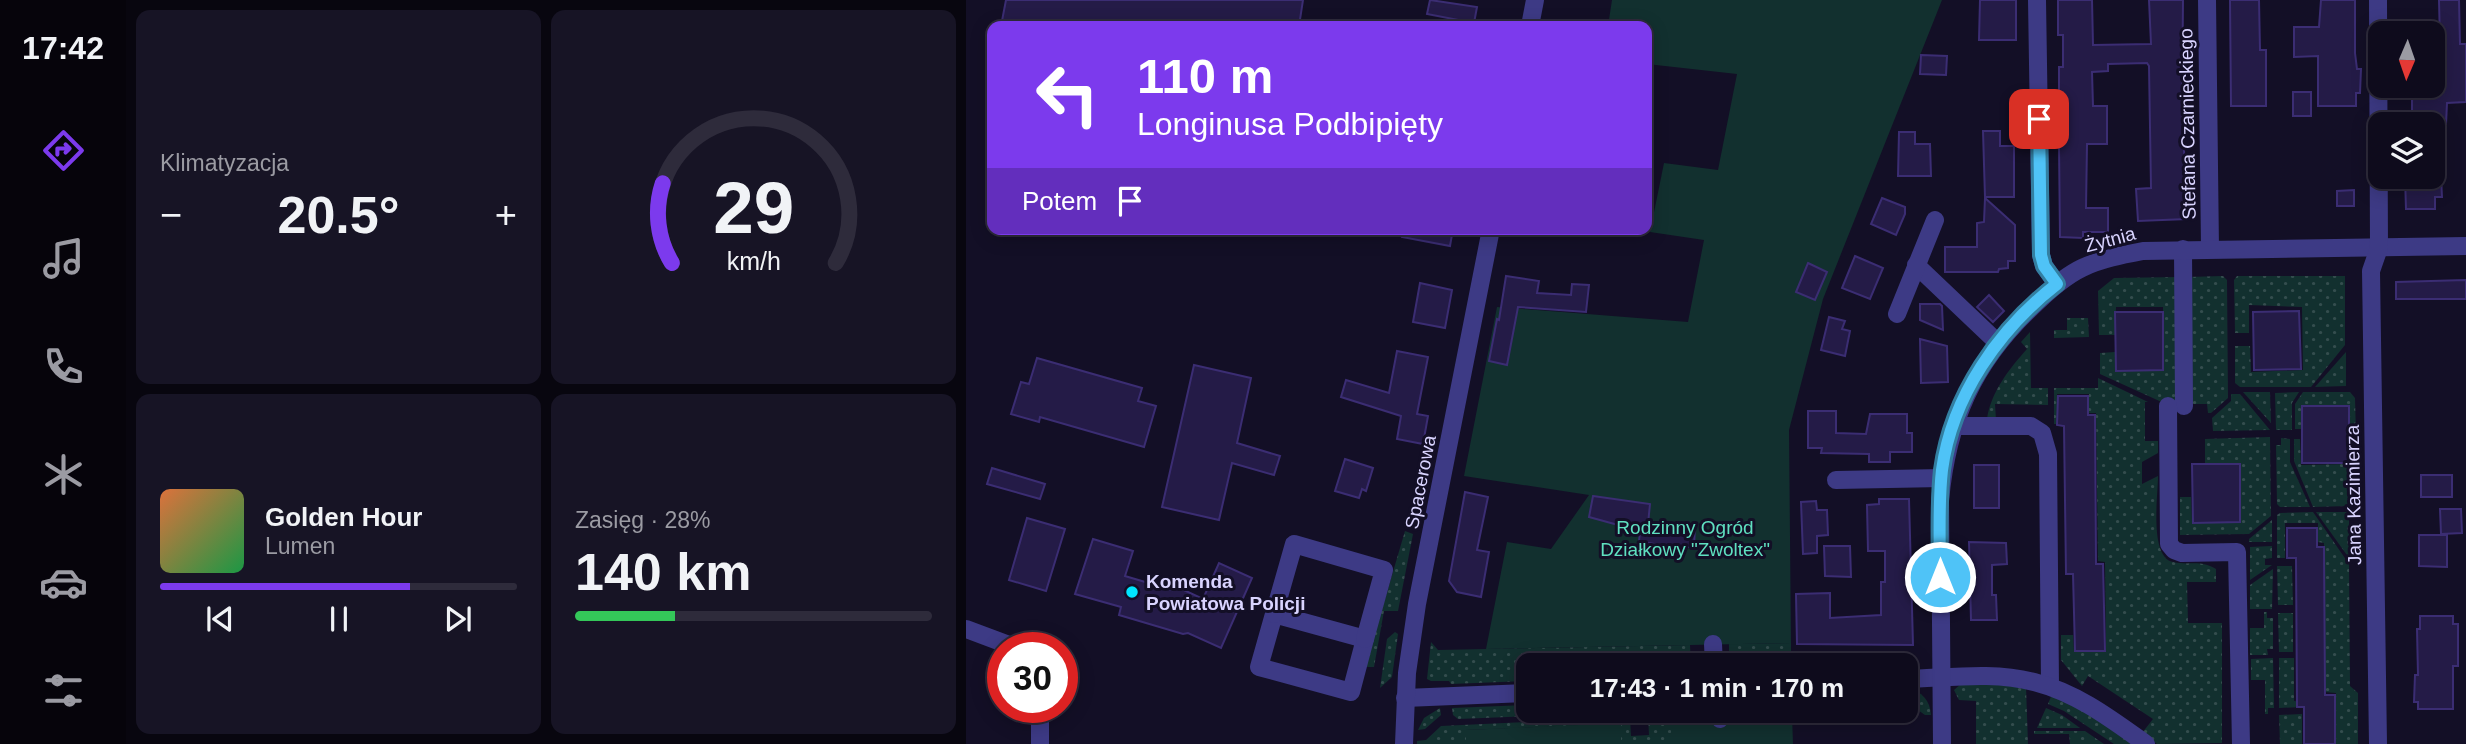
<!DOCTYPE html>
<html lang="pl">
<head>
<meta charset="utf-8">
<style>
  body { margin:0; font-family:Arial,sans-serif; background:#171425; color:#f1f3f6; height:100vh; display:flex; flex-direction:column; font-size:26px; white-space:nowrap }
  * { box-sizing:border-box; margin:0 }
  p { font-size:23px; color:#9b9ba3 }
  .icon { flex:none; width:38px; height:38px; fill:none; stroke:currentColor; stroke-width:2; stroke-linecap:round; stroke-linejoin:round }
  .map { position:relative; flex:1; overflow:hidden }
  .sheet { display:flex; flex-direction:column; gap:10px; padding:10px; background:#08060f; width:840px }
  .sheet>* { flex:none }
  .hud { position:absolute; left:21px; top:21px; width:665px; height:214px; border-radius:14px; box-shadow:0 4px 18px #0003,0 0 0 2px #2e2b3b; background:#7c3aed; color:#fff; overflow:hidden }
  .needle { width:46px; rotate:182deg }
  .tools { position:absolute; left:1402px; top:21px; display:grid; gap:14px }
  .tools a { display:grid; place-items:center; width:77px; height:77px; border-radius:14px; background:#0e0b1c; box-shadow:0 4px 18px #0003,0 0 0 2px #2e2b3b; font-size:35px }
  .speed { position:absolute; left:21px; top:632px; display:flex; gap:14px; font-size:35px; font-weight:700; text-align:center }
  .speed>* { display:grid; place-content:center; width:91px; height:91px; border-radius:50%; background:#0e0b1c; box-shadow:0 4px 18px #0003,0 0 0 2px #2e2b3b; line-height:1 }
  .speed .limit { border:10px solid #d22; background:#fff; color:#111 }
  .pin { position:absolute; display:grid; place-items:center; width:60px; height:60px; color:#fff; margin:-30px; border-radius:14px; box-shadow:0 4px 10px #0006 }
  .me { position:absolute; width:77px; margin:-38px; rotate:0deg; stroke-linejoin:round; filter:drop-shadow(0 0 5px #0008) }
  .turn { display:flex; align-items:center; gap:24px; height:147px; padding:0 35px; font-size:32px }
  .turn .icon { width:91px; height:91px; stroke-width:2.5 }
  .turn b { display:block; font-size:49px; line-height:60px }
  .then { display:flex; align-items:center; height:66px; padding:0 35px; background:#0003; gap:14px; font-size:26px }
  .big { font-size:52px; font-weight:800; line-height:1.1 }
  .sheet .widget { flex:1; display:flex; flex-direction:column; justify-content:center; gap:10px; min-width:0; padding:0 24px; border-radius:14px; background:#171425 }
  .sheet .dial { align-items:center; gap:0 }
  .dial svg { height:182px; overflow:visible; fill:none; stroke:#2e2b3b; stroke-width:7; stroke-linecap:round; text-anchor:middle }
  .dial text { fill:#f1f3f6; stroke:none }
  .song { display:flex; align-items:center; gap:21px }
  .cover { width:84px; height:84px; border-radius:10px; background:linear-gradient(135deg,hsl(20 70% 55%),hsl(140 70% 35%)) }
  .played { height:7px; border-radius:4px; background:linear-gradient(90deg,#7c3aed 70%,#2e2b3b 70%) }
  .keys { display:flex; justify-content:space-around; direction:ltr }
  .heat { display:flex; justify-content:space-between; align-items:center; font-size:38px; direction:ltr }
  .charge { height:10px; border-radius:5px; background:linear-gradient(90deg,#34c759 28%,#2e2b3b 0) }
  .sheet .tiles { flex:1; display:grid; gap:10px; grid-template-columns:repeat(2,1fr) }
  .trip { position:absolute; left:550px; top:653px; width:402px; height:70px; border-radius:14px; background:#0e0b1c; box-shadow:0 4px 18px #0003,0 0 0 2px #2e2b3b; font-weight:800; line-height:70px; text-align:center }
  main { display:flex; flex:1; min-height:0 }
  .menu { display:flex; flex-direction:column; width:126px; justify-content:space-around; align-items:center; background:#06040b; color:#9b9ba3 }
  .menu .icon { width:49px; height:49px }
  .menu .selected { color:#7c3aed }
  .menu b { font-size:32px; color:#f1f3f6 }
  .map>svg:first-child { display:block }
  .grass { fill:url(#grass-dots) }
  .green { fill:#12302f }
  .building { fill:#241b47; stroke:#3b2d73; stroke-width:2 }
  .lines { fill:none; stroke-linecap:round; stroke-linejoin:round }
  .minor { stroke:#3d3a85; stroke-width:18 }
  .route-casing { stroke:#337fa1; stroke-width:18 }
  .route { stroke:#4fc3f7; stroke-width:12 }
  .poi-dot { fill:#00e5ff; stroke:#130f26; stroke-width:2.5 }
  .labels { text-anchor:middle; stroke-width:6; stroke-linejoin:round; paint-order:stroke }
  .street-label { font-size:19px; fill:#d9d4ff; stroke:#130f26 }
  .park-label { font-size:19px; fill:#5fe0c0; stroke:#130f26 }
  .poi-label { font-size:19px; font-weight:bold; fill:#d9d4ff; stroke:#130f26; text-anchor:start }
</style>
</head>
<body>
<main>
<nav class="menu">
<b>17:42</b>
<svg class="icon selected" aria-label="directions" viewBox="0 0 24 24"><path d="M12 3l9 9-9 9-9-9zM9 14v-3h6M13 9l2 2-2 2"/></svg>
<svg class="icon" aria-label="music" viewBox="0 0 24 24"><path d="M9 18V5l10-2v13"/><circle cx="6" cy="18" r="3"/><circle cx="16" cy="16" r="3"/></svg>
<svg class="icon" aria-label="phone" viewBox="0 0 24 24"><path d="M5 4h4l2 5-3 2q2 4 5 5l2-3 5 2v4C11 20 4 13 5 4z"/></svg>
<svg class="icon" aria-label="climate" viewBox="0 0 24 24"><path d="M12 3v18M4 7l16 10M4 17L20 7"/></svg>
<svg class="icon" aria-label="car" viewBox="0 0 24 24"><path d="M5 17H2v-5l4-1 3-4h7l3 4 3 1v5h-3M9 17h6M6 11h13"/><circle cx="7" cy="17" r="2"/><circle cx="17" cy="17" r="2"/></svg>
<svg class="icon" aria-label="filters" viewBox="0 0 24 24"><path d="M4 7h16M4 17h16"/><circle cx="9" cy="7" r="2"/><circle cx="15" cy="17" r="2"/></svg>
</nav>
<section class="sheet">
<div class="tiles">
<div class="widget"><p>Klimatyzacja</p>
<div class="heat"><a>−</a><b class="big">20.5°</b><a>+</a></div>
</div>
<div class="widget dial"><svg viewBox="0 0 100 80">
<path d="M14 69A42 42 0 1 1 86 69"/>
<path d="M14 69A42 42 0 0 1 10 34" stroke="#7c3aed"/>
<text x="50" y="56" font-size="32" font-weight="700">29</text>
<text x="50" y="72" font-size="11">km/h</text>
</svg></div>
<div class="widget">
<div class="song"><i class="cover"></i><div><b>Golden Hour</b><p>Lumen</p></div></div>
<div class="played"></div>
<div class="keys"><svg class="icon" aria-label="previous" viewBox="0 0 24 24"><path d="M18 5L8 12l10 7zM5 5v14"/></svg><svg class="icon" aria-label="pause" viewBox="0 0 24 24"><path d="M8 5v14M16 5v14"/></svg><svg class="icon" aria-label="next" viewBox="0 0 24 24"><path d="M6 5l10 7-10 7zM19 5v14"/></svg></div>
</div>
<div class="widget"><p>Zasięg · 28%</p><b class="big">140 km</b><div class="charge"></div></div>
</div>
</section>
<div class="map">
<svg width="1500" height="744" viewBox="0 0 1500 744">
  <defs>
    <pattern id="grass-dots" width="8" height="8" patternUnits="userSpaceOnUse" patternTransform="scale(1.75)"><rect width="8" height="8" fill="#12302f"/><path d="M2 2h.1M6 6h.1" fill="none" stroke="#344d4e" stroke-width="1.8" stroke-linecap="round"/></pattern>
  </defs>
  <rect width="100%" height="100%" fill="#130f26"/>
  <g class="grass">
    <path d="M1257 276 1261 280 1262 398 1245 413H1242L1241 404H1222L1221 277Z"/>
    <path d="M1271 276H1379V345L1345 387H1274L1269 383V346H1284L1285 372 1337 370 1336 307 1283 305V333H1269L1268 280Z"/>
    <path d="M1212 277 1213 404H1200L1134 374V353L1149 352 1150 371H1197V307H1150L1149 335H1133L1132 291 1148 278Z"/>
    <path d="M1101 318H1122L1123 337 1088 338V330H1101Z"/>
    <path d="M1064 332 1065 388H1082V405L1029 404 1030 420 1021 419C1025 392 1043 369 1061 349L1055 342Z"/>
    <path d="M1380 352V386L1349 387Z"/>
    <path d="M1132 378 1182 402H1179V441H1192V453L1176 462V484L1192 476C1192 496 1183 557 1207 562 1224 566 1233 559 1250 569V582H1221L1222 623H1256V743L1191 744 1176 733 1187 719 1122 676 1116 686 1095 660V635H1107L1108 652 1140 651 1139 562 1132 561 1130 413H1123V394H1091V424H1088V388H1132Z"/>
    <path d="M1277 392H1304L1305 423Z"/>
    <path d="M1333 392 1326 403V430H1310L1309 393Z"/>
    <path d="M1337 392H1384L1389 398 1391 473 1382 481 1383 506 1347 507 1328 461V439H1334L1335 465 1384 464V405H1335V429H1329V404Z"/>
    <path d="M1265 394H1274L1304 430 1247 431 1246 418 1265 401Z"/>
    <path d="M1304 437 1305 516 1283 534 1214 535V497H1225L1226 522 1273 521V463H1239V439Z"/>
    <path d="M1315 438 1324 439V462L1344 507H1314L1311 504 1310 445H1315Z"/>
    <path d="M1347 512 1383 564 1384 686 1392 693V744H1370V693L1359 692 1358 543 1352 542V523H1319V558H1311V515L1314 513Z"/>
    <path d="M1350 512H1383V558Z"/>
    <path d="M1306 520V542H1283V539Z"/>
    <path d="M439 531 447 534 432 611H418L408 667H399Z"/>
    <path d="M1306 546V558L1299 559V565H1306L1284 580V547Z"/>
    <path d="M1311 566H1326L1327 605H1312Z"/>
    <path d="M1307 569 1306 609H1284V585Z"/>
    <path d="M1298 612H1301V618H1307V649H1301L1302 655H1284V628H1298Z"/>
    <path d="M1312 613H1327V652H1313Z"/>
    <path d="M429 632 432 634 426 677 414 688 421 639Z"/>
    <path d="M465 642 472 650 724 645 725 665H562V681L485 684 483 681H465L461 679Z"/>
    <path d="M825 643V665H763V644Z"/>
    <path d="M1307 658 1308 708H1302V714H1299V680H1285V659Z"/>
    <path d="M1313 658H1328V701L1336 702V707L1313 708Z"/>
    <path d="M1035 683 1060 687 1062 744H1010V701L993 700 988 690 995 684Z"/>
    <path d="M942 688C956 692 964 700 965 715H959L942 703Z"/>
    <path d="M1086 694 1097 698 1169 744H1148L1098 711 1082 704Z"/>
    <path d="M562 705V710L665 712 492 719 487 715 486 708Z"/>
    <path d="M474 708 475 715 459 729 452 730 458 718Z"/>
    <path d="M1080 708 1096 715 1114 728H1071Z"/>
    <path d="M745 714 746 719 705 721V744H655V724L500 730V744H451V741L460 740 475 726 664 717 665 736 683 735 682 716Z"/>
    <path d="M1336 714V744H1314L1313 715Z"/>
    <path d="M1068 731H1119L1138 744H1104L1103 734H1068Z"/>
  </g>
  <g class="green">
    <path d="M646 0H976L857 299 823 430 825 643 520 649 541 542 585 549 623 495 498 476 531 307 722 322 738 240 684 232 698 163 752 170 771 74 681 64V26H642Z"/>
    <path d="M826 715 827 744H705V721Z"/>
    <path d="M655 723V744H500V730Z"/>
  </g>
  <g class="building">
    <path d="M40 0H337L333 26H35Z"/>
    <path d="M464 0 511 7 508 23 461 14Z"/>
    <path d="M1014 0H1050V40H1013Z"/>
    <path d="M1092 0H1126L1127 45 1185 44 1183 0H1217L1216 105 1221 219 1172 221 1170 189 1185 188 1183 66 1181 63 1142 64V71L1126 72 1127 106H1141V144H1121L1120 208H1142V232H1117V238L1094 237 1093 145 1095 131H1099L1098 101H1093V67H1097V35H1092Z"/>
    <path d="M1264 0H1293L1294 50H1300V106H1265Z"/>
    <path d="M1355 0H1389V53L1391 69H1395L1394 93H1390V106H1352V56L1328 57V27H1353Z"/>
    <path d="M1473 0H1493L1494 44H1500V102L1481 103 1480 124H1450V114L1446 113V96H1450V86H1466V42H1474Z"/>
    <path d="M955 55 981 56 980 75 954 74Z"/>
    <rect x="1327" y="92" width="18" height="24"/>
    <path d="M1017 131H1034V146H1048V197H1019Z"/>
    <path d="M933 132H949V144H964L965 176H932Z"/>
    <path d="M1439 177H1475L1476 197H1469V209H1440Z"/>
    <path d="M1388 190V206H1371V191Z"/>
    <path d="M916 198 939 207V214L930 235 905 224Z"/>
    <path d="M1019 198 1049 225V261H1042V268L1033 269 1032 272H979V247H1011V223L1018 222Z"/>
    <path d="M437 229H487L484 246 436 237Z"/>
    <path d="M889 256 917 268 904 299 876 288Z"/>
    <path d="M842 263 861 272 849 300 830 292Z"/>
    <path d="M540 276 573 281 571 293 605 295 606 284 623 285 620 312 552 307 541 365 523 361 531 319 533 320Z"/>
    <path d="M1500 280V299H1430V282Z"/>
    <path d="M454 283 486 290 479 328 447 322Z"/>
    <path d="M1023 295 1038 311 1027 322 1011 307Z"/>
    <path d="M954 304H974L976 306 977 330 954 320Z"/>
    <path d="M1333 311 1335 369 1288 370 1287 312Z"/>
    <path d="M1149 312H1197V370L1150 371Z"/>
    <path d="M863 317 879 321 876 329 884 331 879 356 855 350Z"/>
    <path d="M954 339 981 346 982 382 955 383Z"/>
    <path d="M431 351 462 357 451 414 462 416 457 444 431 439 435 416 375 397 380 380 423 393Z"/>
    <path d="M71 358 176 388 172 401 190 406 178 447 74 417 73 422 45 414 55 382 63 384Z"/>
    <path d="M228 365 285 378 271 443 314 456 308 475 266 463 253 520 196 507Z"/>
    <path d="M1092 396H1122V415H1129L1130 564H1137L1139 651H1109L1107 574H1100L1098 426 1091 425Z"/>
    <rect x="1336" y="406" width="47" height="57"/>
    <path d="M842 411H870V433L900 434 904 414H941V433H946V452H924V462H903V454L855 453 856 448H842Z"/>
    <path d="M379 459 407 468 400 491 396 489 393 498 369 491Z"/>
    <path d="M1226 464H1274V522L1227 523Z"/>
    <rect x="1008" y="465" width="25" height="43"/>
    <path d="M26 468 79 484 74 499 21 484Z"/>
    <rect x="1455" y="475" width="31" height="22"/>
    <path d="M499 492 522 497 511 550 523 552 515 597 491 592 483 581Z"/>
    <path d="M627 496 684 504 682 524 729 525 728 547H703L673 541 674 531 623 517Z"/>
    <path d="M913 499H943L947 645 831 644 830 594 864 593V618L915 615V582H919V551H902L901 505 913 504Z"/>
    <path d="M850 501 851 510H861L862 535 851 536V553L837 554 835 502Z"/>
    <path d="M1474 509H1495L1496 533 1475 534Z"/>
    <path d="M61 518 99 529 80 591 43 580Z"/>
    <path d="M1321 528H1351V547H1358L1359 695H1369V744H1338V707H1331L1330 558H1321Z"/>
    <path d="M1453 535H1481V567L1453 566Z"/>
    <path d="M127 539 167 551 159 576 206 590 207 585 237 599 253 563 286 578 255 648 222 633 217 634 153 615 155 607 109 594Z"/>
    <path d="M1003 542 1040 543 1041 564 1026 565V595H1030L1031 620H1005Z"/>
    <path d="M858 546H884L885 577 859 576Z"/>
    <path d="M1454 616H1487V624H1492V666H1487V709H1452V702H1448L1449 675H1452L1451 629H1454Z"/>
  </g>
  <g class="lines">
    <g class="minor">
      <path d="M1071 0 1075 255 1078 266 1091 284"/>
      <path d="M1241 0 1244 248"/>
      <path d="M564 26 569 0"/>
      <path d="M1217 249 1218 406"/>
      <path d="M950 265 1032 343"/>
      <path d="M931 314 969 220"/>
      <path d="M1202 406 1203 544 1208 550 1216 553 1271 552 1275 744"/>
      <path d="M987 426H1065L1076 433 1082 454 1084 686"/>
      <path d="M870 480 976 478"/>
      <path d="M308 614 399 639 385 692 293 667Z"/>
      <path d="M308 614 328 544 418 570 399 639"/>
      <path d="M0 629 51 648"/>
      <path d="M747 644 748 665"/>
      <path d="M940 679C981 678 1028 671 1068 682 1111 693 1145 719 1180 744"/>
      <path d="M439 698 562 693"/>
      <path d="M753 710 754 719"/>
      <path d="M74 744V707"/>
      <path d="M438 744 441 673 451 604 525 229"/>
      <path d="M976 744 974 501C981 422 1007 363 1065 308 1080 293 1097 277 1116 268 1135 259 1156 255 1177 251L1500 246"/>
      <path d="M1412 744 1405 271 1413 248 1412 0"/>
    </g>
  </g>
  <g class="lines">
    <g class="route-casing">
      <path id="route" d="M974 577C974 541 972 505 976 470 986 396 1033 329 1091 284L1078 266 1075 255 1073 119"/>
    </g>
    <use href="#route" class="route"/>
  </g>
  <circle class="poi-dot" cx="166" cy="592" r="7"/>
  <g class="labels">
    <g class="street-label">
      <text transform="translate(1221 124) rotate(-91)" y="7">Stefana Czarnieckiego</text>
      <text transform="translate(1144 239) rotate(-15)" y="7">Żytnia</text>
      <text transform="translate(454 482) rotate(-79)" y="7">Spacerowa</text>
      <text transform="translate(1387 495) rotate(-91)" y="7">Jana Kazimierza</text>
    </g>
    <g class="park-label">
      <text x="719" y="534">Rodzinny Ogród<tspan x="719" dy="22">Działkowy "Zwoltex"</tspan></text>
    </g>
    <g class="poi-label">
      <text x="180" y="588">Komenda<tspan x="180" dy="22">Powiatowa Policji</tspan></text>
    </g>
  </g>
</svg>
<div class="tools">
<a><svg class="needle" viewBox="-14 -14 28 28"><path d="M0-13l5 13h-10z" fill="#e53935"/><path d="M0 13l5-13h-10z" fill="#9b9ba3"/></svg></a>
<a><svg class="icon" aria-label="layers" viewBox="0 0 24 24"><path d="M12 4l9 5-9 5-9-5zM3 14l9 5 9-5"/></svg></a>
</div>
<div class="speed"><div class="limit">30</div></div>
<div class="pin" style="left:1073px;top:119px;background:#d93025"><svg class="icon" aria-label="arrive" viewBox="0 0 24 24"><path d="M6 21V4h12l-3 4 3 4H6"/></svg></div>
<svg class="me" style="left:974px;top:577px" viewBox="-20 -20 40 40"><circle r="17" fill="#4fc3f7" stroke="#fff" stroke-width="3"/><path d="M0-11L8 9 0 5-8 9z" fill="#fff"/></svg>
<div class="trip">17:43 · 1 min · 170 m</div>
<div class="hud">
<div class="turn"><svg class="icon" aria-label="left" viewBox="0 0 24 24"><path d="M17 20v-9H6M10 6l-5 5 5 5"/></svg><div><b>110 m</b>Longinusa Podbipięty</div></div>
<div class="then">Potem<svg class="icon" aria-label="arrive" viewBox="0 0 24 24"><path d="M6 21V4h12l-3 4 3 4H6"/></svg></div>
</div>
</div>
</main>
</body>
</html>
